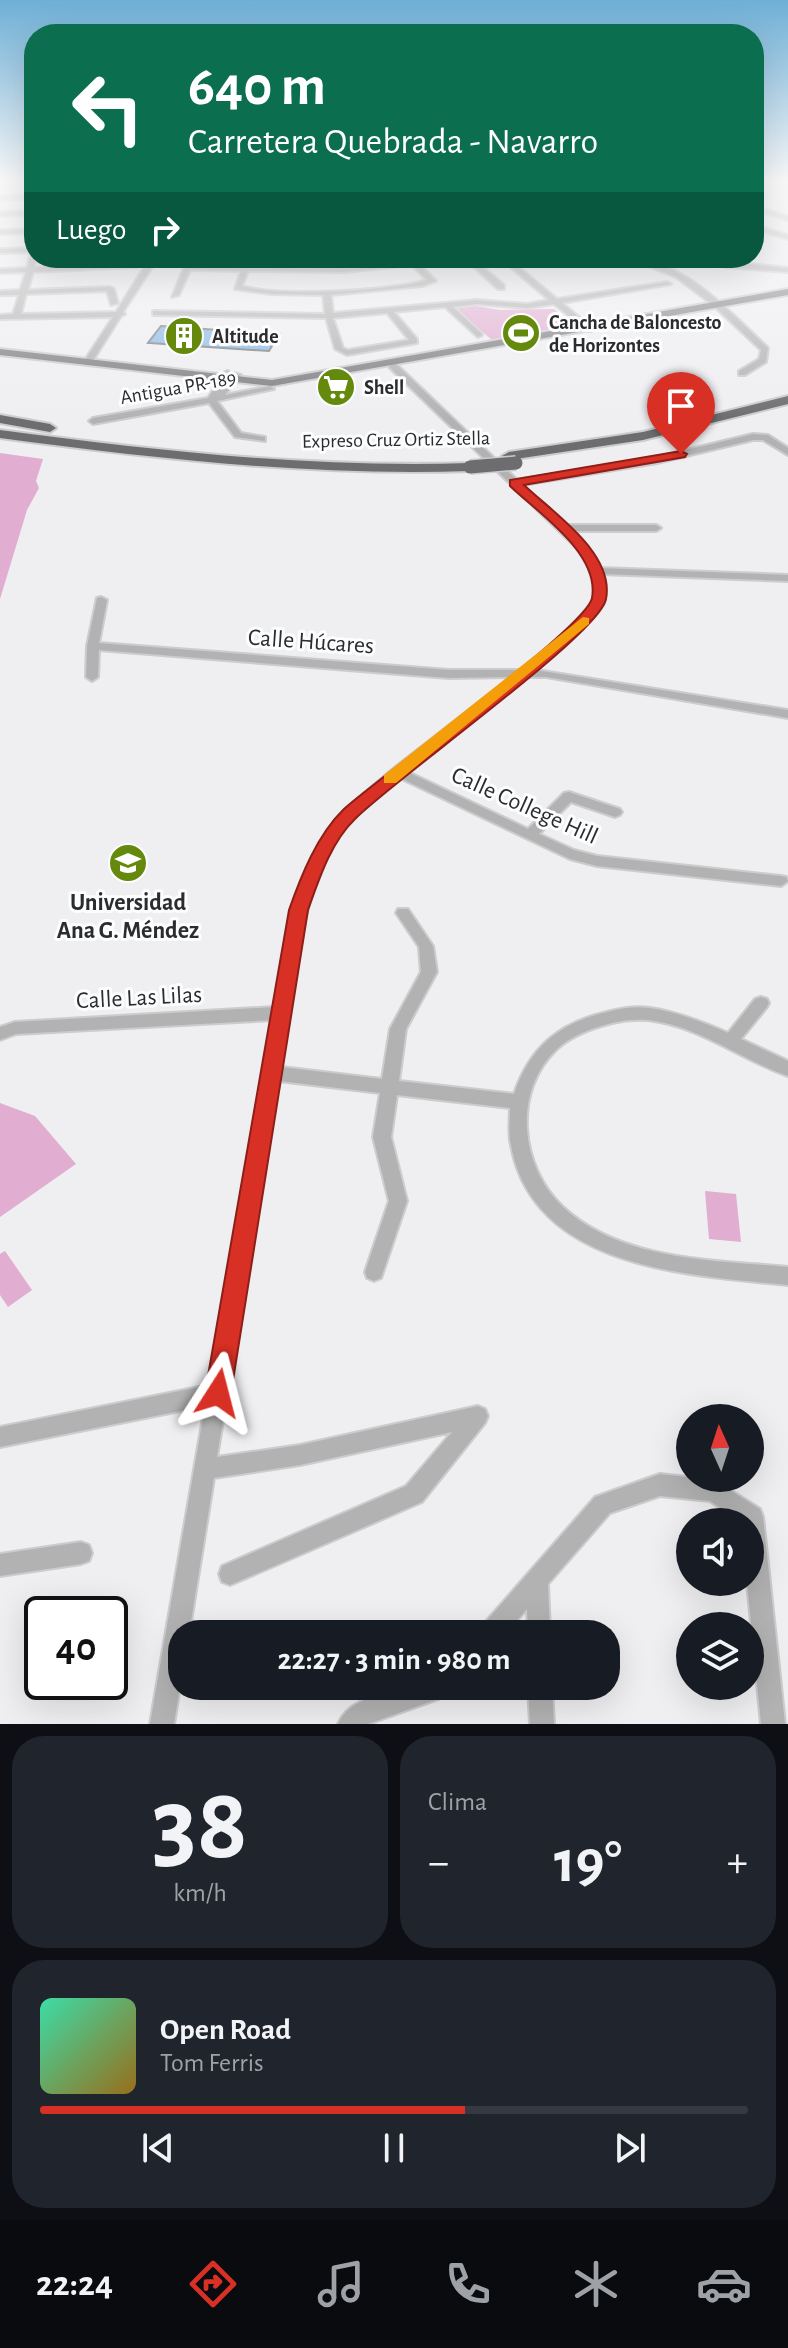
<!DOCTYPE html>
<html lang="es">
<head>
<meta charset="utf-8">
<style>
  body { margin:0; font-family:"Alegreya Sans",sans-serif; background:#20242c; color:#f1f3f6; height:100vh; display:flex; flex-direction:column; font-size:30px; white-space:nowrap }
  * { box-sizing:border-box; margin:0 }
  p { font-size:26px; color:#9ea1a6 }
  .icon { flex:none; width:44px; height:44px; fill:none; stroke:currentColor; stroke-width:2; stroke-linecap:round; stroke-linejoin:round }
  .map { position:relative; height:1724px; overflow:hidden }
  .drawer { display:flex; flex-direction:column; gap:12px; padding:12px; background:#0d0f14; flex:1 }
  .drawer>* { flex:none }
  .top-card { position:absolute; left:24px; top:24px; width:740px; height:244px; border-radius:32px; box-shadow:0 8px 32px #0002; background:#0b6e4f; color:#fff; overflow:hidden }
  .needle { width:52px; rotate:357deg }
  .fabs { position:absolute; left:676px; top:1404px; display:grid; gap:16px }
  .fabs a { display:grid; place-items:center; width:88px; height:88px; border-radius:50%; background:#171b24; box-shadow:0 8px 32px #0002; font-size:40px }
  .speed { position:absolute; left:24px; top:1596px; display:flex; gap:16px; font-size:40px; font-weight:700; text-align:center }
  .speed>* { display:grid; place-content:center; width:104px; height:104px; border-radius:50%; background:#171b24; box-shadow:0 8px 32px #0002; line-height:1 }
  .speed .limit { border:4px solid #111; border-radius:12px; background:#fff; color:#111 }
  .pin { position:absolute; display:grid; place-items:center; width:68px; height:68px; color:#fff; margin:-82px -34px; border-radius:50% 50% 50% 0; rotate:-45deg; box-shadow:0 0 8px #0007 }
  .pin .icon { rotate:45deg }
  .me { position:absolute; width:88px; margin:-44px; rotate:9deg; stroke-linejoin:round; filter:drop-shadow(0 0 6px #0008) }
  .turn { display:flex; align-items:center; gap:28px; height:168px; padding:0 32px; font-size:36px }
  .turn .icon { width:104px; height:104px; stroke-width:2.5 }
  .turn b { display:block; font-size:56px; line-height:68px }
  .then { display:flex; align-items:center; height:76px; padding:0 32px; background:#0003; gap:16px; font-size:30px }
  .big { font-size:60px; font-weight:700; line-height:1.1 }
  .drawer .widget { flex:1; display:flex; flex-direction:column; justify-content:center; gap:12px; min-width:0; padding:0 28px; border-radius:32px; background:#20242c }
  .drawer .dial { align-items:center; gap:0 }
  .dial b { font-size:104px; line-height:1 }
  .song { display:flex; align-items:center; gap:24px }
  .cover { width:96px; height:96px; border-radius:12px; background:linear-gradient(135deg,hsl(160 70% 55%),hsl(40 70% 35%)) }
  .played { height:8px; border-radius:4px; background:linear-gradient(90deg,#d93025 60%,#363941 60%) }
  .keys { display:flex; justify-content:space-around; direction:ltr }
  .heat { display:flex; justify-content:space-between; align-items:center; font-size:44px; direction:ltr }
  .drawer .tiles { flex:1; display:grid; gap:12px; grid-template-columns:1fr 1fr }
  .widget:last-child { grid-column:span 2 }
  .trip { position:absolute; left:168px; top:1620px; width:452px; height:80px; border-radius:32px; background:#171b24; box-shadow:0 8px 32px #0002; font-weight:700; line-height:80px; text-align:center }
  .tabs { display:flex; height:128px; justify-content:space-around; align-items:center; background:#090b0e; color:#9ea1a6 }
  .tabs .icon { width:56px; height:56px }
  .tabs .on { color:#d93025 }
  .tabs b { font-size:36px; color:#f1f3f6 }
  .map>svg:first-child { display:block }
  .green { fill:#e1add1 }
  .building { fill:#88b9e6; stroke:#7b7d7f; stroke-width:2 }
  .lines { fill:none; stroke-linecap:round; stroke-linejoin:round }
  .minor-casing { stroke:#cccccf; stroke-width:4 }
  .major-casing { stroke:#cccccf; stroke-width:4 }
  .highway-casing { stroke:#cccccf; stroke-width:4 }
  .minor { fill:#b2b2b3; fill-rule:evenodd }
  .major { fill:#7f7e80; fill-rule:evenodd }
  .highway { fill:#6d6c6e; fill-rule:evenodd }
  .highway-bridge-casing { stroke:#cccccf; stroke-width:16; stroke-linecap:butt }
  .highway-bridge { stroke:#6d6c6e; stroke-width:13 }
  .route { fill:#d93025; stroke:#8d1f18; stroke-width:2 }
  .slow { fill:#f59e0b }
  .labels { text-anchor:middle; stroke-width:6; stroke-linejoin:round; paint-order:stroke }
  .far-poi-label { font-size:20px; font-weight:bold; fill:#2c2c2d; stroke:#fcfdff; text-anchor:start }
  .far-street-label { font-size:20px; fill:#2c2c2d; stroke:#fcfdff }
  .street-label { font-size:24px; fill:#2c2c2d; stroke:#fcfdff }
  .poi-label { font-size:24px; font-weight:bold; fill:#2c2c2d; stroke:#fcfdff }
</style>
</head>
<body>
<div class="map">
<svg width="788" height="1724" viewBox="0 0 788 1724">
  <rect width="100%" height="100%" fill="#efeff2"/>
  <g class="green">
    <path d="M475 306 501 310 554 309 572 325 492 340 455 309Z"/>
    <path d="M0 453 43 459 36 481 39 488 27 510 0 599Z"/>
    <path d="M0 1103 35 1116 76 1164 0 1217Z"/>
    <path d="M705 1191 736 1194 741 1242 709 1239Z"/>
    <path d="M5 1251 32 1290 8 1307 0 1295V1254Z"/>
  </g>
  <path class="building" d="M161 326 219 330 279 334 269 351 148 343Z"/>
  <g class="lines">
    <g class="minor-casing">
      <g id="minor">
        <path d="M34 194V198L0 200V196Z"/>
        <path d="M754 206 788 216V220L754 210Z"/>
        <path d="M34 211V215L0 216V212Z"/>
        <path d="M754 225 788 235V239L754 229Z"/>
        <path d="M34 229V233L0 234V230Z"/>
        <path d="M34 248V252L0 253V249Z"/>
        <path d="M34 254V258H37L34 267 137 263 141 265 137 267 33 272 28 290 110 287 114 289 118 303 111 305 107 291 26 294 21 314 116 312 150 258H158L123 312 125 314 121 316 90 365 83 363 113 317 0 319V315L13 314 19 295H0V291L20 290 26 272 0 273V269L27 268 30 256Z"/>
        <path d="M188 258H196L192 266 242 267 245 258H253L249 267 345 268 435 258H458L419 264 436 281 422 286 331 295 333 313 477 300 527 304 549 300 500 258H508L557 299 667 282 671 284 562 303 591 327V331H588L554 304 527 308 477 304 453 307 481 333 482 335 478 337 445 307 394 312 417 339V343L347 355 335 349 326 318 153 315V311H156L325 314 323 295 271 294 235 289 241 271 190 270 179 295 172 297ZM412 265 427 280C390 291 279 297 242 286L248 271 345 272ZM387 313 409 340 348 350 343 348 333 318Z"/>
        <path d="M464 258H472L504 285V289H498Z"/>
        <path d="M627 258C683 258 731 313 768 348L766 362 745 375H739V371L759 359 761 350 714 306 676 277Z"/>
        <path d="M695 258 788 268V272L725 267Z"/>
        <path d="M389 363H395L517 480 657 457 753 434 768 435 788 448V455L763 440H753L657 463 522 485 565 525H656L661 528 656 531H571L587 546 599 568 788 575V581L602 574 604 599 592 618 536 670 788 710V718L546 677H527L408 772 528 829 564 793 569 792 620 809 622 812 620 815 615 817 571 802 539 834 574 850 597 856 781 876 786 877 788 881 781 886 597 866 570 859 400 778C381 793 360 808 345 827 299 886 293 994 281 1067L382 1079 390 1029 421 972 419 947 396 913 398 909H408L433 946 437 972 406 1029 399 1081 514 1094C530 1047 559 1023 607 1012 622 1008 635 1006 650 1008 677 1012 703 1022 728 1033L755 999 761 997 767 999 769 1003 767 1007 741 1039 788 1061V1076C740 1059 699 1026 648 1020 635 1019 624 1020 612 1023 592 1028 572 1035 557 1049 512 1091 520 1167 563 1207 621 1261 714 1260 788 1267V1285C689 1275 533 1269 511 1145 508 1133 510 1120 510 1108L397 1095 391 1137 407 1201 381 1278 374 1281 367 1278 365 1272 389 1201 373 1137 380 1093 279 1081 217 1457 300 1445 478 1406 485 1409 488 1416 485 1423 422 1502 230 1585 222 1582 219 1574 222 1566 406 1486 452 1432 300 1465 214 1478 189 1634H182V1674L174 1724H150L205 1406 0 1447V1427L209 1385 273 1020 16 1034 0 1040V1027L15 1022 275 1007 292 910 312 859 328 831 345 810 393 769 512 677 449 678 99 650 98 677 92 681 86 677 87 646 97 598 101 597 107 600 99 643 449 670H521C539 655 587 619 594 598 599 581 587 563 579 550L389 367Z"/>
        <path d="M228 371 232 374 228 380 234 373 241 375 225 395 270 386 274 389 217 401 241 433 265 437V441L235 437 209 403 93 424 89 421 93 418 208 398 225 372Z"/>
        <path d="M660 1474 714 1480 760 1509 763 1517 785 1724H761L747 1582H750V1522H741L710 1501 660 1496 610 1513 548 1584 550 1634H528L527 1609 505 1634H479L482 1626 595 1497Z"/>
        <path d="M81 1542 89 1545 92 1553 89 1561 81 1564 0 1576V1554Z"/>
        <path d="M408 1686H456L452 1694 368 1724H338C349 1698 384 1694 408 1686Z"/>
        <path d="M528 1686H552L554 1724H530Z"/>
      </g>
    </g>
    <g class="major-casing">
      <path id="major" d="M788 289V295L272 386 0 355V349L272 380Z"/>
    </g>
    <g class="highway-casing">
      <g id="highway">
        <path d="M788 396V404L643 440 509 460 502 456 509 452 643 432Z"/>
        <path d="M0 415 50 424 56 428 50 432 0 423Z"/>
        <path d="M0 430C157 451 312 468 470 463L477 467 470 471C312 476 157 459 0 438Z"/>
      </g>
    </g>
    <use href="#minor" class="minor"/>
    <use href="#major" class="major"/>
    <use href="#highway" class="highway"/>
    <g class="highway-bridge-casing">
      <path id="highway-bridge" d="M470 467 516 463"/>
    </g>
    <use href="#highway-bridge" class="highway-bridge"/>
  </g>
  <linearGradient id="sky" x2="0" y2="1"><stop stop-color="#6eafd6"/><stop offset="0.43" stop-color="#f8f8f9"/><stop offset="1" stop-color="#f8f8f9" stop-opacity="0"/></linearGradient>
  <rect width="788" height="421" fill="url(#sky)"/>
  <path class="route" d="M681 451 687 454 685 457 524 485C552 512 615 553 606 599 600 634 393 780 355 819 331 842 319 879 308 910L231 1393 227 1402 218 1406 209 1402 205 1393 289 910C301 876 317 835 344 809 379 777 587 627 592 598 600 553 538 513 510 486V480Z"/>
  <path class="slow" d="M583 617 589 618V624L396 783H384V775Z"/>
  <defs>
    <g id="stadium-disc" transform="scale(2)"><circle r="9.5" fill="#65890d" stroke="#fcfdff"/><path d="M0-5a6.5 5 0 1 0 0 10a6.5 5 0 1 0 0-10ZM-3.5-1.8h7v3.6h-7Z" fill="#fff"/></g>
    <g id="building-disc" transform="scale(2)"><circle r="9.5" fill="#65890d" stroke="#fcfdff"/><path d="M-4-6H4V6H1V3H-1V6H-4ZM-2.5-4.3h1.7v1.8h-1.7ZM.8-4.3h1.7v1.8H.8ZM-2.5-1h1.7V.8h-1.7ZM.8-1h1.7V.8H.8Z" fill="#fff"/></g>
    <g id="supermarket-disc" transform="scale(2)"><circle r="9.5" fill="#65890d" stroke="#fcfdff"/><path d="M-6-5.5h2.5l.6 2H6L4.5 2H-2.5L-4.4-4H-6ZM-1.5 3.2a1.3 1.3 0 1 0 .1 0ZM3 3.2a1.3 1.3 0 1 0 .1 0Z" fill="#fff"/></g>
    <g id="university-disc" transform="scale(2)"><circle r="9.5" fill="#65890d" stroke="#fcfdff"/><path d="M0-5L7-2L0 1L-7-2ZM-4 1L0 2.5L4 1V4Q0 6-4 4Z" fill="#fff"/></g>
  </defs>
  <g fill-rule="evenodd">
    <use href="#stadium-disc" x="521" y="333"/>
    <use href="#building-disc" x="184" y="336"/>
    <use href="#supermarket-disc" x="336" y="387"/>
    <use href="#university-disc" x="128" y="863"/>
  </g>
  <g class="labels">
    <g class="far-poi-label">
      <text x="549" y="329">Cancha de Baloncesto<tspan x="549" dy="23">de Horizontes</tspan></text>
      <text x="212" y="343">Altitude</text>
      <text x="364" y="394">Shell</text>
    </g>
    <g class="far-street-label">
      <text transform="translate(178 387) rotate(-10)" y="7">Antigua PR-189</text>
      <text transform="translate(396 439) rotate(-1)" y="7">Expreso Cruz Ortiz Stella</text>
    </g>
    <g class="street-label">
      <text transform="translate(311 641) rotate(4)" y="8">Calle Húcares</text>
      <text transform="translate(525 805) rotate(24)" y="8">Calle College Hill</text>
      <text transform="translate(139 997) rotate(-3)" y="8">Calle Las Lilas</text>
    </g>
    <g class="poi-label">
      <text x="128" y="910">Universidad<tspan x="128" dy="28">Ana G. Méndez</tspan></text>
    </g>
  </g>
</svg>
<div class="fabs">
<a><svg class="needle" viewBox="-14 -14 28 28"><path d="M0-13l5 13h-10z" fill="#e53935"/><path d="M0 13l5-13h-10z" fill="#9ea1a6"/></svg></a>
<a><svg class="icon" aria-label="sound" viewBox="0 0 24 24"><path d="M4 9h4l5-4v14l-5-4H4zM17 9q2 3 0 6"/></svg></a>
<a><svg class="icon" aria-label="layers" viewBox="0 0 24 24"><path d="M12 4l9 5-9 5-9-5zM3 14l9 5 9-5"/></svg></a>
</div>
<div class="speed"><div class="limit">40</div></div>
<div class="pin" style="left:681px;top:454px;background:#d93025"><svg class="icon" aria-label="arrive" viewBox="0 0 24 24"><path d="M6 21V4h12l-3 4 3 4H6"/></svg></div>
<svg class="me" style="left:218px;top:1393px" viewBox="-20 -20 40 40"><path d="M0-17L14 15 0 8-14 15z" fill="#d93025" stroke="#fff" stroke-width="4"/></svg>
<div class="trip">22:27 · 3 min · 980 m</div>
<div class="top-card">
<div class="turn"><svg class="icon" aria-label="left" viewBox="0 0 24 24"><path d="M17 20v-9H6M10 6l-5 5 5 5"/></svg><div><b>640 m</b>Carretera Quebrada - Navarro</div></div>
<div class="then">Luego<svg class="icon" aria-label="right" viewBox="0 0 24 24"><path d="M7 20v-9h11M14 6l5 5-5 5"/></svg></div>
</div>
</div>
<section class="drawer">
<div class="tiles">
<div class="widget dial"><b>38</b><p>km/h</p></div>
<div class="widget"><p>Clima</p>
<div class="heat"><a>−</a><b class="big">19°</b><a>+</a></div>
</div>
<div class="widget">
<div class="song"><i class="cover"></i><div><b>Open Road</b><p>Tom Ferris</p></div></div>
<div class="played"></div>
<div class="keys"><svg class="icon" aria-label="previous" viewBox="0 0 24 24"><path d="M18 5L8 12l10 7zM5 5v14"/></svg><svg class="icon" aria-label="pause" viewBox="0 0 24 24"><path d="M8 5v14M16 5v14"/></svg><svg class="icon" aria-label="next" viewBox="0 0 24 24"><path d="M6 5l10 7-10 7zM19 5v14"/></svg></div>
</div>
</div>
</section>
<nav class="tabs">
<b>22:24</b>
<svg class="icon on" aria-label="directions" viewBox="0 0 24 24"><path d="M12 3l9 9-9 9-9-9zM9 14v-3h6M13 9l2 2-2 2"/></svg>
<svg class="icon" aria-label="music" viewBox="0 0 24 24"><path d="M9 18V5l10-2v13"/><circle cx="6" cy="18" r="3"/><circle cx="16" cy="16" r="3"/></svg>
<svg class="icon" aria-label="phone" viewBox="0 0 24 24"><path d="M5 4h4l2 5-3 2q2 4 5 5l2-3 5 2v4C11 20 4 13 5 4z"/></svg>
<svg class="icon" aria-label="climate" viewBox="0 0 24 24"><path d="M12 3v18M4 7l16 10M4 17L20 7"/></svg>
<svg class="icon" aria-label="car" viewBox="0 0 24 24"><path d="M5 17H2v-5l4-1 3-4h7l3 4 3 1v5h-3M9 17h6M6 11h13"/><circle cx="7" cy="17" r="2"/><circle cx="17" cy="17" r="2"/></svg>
</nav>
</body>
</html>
